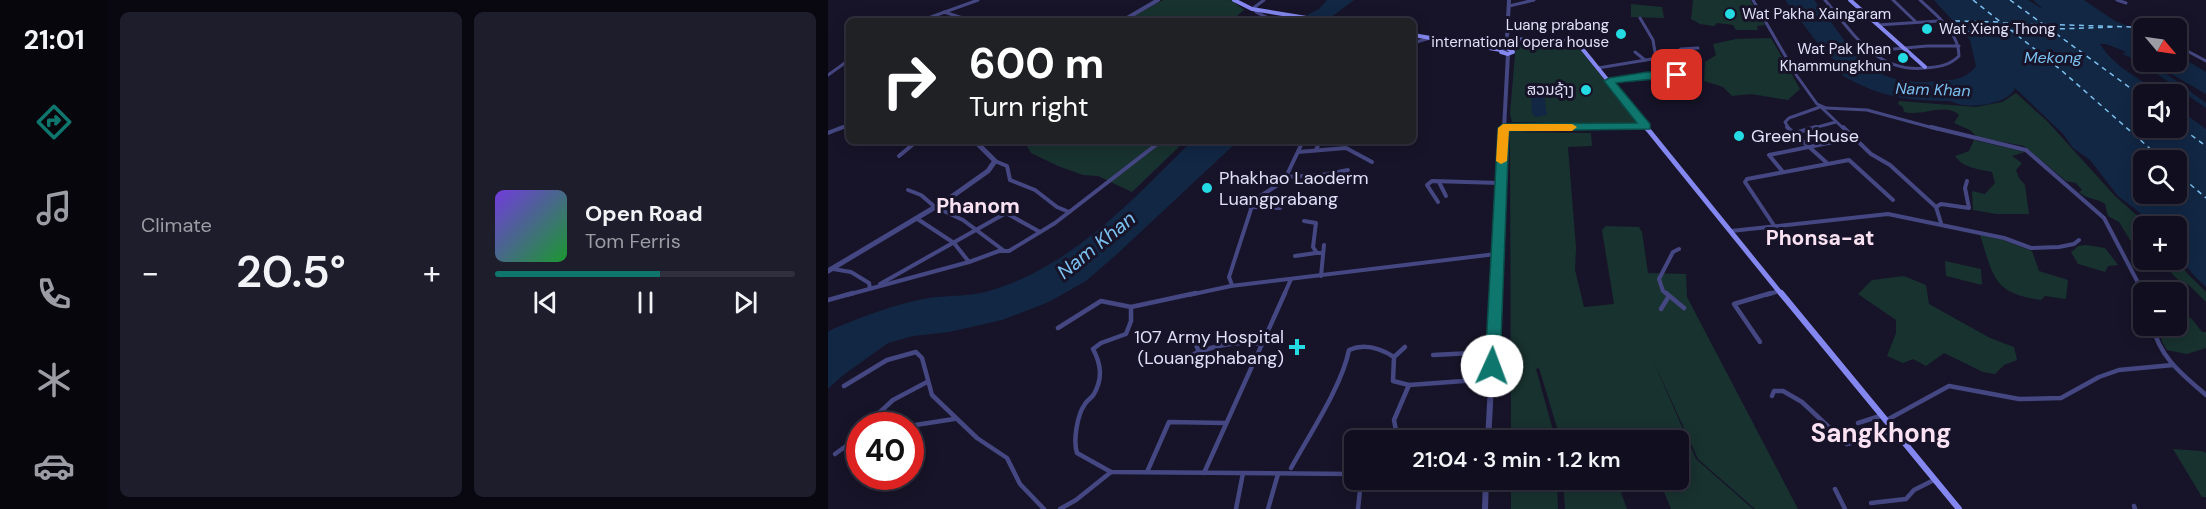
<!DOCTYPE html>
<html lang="en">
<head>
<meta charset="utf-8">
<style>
  body { margin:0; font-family:"DM Sans","Noto Sans Lao",sans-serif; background:#1e1d2c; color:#f1f3f6; height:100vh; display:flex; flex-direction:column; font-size:22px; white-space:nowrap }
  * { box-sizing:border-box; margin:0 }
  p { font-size:20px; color:#9c9ca4 }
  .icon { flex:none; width:33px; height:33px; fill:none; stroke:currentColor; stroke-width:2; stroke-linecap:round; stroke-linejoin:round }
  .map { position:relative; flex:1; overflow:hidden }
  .drawer { display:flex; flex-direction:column; gap:12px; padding:12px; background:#090811; width:720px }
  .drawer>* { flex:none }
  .top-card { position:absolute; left:18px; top:18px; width:570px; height:126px; border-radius:9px; box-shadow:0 3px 15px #0003,0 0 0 2px #302f3d; background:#202124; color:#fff; overflow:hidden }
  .needle { width:39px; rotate:119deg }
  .tools { position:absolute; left:1305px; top:18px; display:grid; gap:12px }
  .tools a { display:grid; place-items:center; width:54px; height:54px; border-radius:9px; background:#110f1f; box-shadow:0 3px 15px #0003,0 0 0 2px #302f3d; font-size:30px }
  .speed { position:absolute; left:18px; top:412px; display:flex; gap:12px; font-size:30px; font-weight:700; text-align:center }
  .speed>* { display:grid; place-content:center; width:78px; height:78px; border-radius:50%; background:#110f1f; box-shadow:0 3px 15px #0003,0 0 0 2px #302f3d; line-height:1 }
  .speed .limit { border:9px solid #d22; background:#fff; color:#111 }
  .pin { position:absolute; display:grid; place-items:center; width:51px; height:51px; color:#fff; margin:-26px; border-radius:12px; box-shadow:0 3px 9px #0006 }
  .me { position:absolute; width:66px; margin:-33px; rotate:2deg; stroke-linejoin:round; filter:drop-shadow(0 0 4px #0008) }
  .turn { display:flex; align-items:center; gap:21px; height:126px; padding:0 24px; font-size:27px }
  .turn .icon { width:78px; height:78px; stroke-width:2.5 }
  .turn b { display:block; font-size:42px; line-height:51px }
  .big { font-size:45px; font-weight:600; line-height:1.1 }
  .drawer .widget { flex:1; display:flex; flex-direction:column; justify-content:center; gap:9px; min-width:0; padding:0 21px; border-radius:9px; background:#1e1d2c }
  .song { display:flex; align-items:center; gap:18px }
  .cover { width:72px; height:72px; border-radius:9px; background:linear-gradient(135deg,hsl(260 70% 55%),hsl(130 70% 35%)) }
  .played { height:6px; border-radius:3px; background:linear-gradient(90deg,#0f766e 55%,#302f3d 55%) }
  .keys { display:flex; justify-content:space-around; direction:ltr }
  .heat { display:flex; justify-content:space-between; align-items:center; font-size:33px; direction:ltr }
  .drawer .tiles { flex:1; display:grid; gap:12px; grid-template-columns:repeat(2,1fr) }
  .trip { position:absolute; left:516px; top:430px; width:345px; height:60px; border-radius:9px; background:#110f1f; box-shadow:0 3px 15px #0003,0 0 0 2px #302f3d; font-weight:600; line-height:60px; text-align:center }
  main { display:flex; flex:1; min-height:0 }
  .dock { display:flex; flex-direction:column; width:108px; justify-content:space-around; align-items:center; background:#07060c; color:#9c9ca4 }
  .dock .icon { width:42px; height:42px }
  .dock .on { color:#0f766e }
  .dock b { font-size:27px; color:#f1f3f6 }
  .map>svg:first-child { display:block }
  .green { fill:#18322f }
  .water { fill:#122744; fill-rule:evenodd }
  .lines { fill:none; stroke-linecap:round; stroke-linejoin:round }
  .ferry { stroke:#7bc0ee; stroke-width:1.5; stroke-dasharray:5 4.5; stroke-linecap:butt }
  .minor-far2 { stroke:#454782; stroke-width:3 }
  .minor-far1 { stroke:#454782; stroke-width:4 }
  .minor { stroke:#454782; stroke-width:4.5 }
  .tertiary-far2 { stroke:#454782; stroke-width:4 }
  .tertiary-far1 { stroke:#454782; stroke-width:5 }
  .tertiary { stroke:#454782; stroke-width:6 }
  .secondary-far2 { stroke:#8387ef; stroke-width:4 }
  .secondary-far1 { stroke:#8387ef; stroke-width:5 }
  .secondary { stroke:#8387ef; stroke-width:6 }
  .route { fill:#0f766e; stroke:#0a4d48; stroke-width:1.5 }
  .slow { fill:#f59e0b }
  .poi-dot { fill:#24dbe3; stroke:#171429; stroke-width:2 }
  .labels { text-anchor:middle; stroke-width:6; stroke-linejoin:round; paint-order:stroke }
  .far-poi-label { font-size:15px; fill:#e1e0fb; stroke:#171429; text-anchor:end }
  .far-water-label { font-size:16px; font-style:italic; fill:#7bc0ee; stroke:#171429 }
  .poi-label { font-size:18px; fill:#e1e0fb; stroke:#171429; text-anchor:start }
  .water-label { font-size:20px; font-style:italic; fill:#7bc0ee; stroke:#171429 }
  .quarter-label { font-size:21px; font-weight:bold; fill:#fbe2f3; stroke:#171429 }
  .near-quarter-label { font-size:26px; font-weight:bold; fill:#fbe2f3; stroke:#171429 }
</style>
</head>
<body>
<main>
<nav class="dock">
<b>21:01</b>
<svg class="icon on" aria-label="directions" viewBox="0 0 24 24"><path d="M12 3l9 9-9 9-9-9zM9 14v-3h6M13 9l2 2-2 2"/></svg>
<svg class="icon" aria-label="music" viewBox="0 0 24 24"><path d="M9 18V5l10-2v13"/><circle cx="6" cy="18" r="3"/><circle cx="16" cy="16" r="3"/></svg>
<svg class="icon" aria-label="phone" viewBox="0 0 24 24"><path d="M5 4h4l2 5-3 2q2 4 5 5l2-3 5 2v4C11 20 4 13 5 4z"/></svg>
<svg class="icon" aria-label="climate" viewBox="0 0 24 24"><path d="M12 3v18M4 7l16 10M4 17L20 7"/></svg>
<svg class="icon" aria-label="car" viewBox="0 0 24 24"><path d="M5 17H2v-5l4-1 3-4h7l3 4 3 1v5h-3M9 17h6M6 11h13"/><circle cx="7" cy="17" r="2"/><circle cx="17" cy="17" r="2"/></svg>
</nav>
<section class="drawer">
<div class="tiles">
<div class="widget"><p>Climate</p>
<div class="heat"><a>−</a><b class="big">20.5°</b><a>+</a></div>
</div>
<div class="widget">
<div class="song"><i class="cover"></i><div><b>Open Road</b><p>Tom Ferris</p></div></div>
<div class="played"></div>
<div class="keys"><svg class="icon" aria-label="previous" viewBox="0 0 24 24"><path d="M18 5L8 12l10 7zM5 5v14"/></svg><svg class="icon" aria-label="pause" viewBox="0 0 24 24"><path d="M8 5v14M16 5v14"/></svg><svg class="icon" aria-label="next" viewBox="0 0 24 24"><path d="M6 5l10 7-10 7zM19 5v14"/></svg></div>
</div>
</div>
</section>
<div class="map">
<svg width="1378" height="509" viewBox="0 0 1378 509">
  <rect width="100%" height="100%" fill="#171429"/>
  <g class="green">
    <path d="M335 0H403L416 10 409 16 410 21H297Z"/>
    <path d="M865 0H922L937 25 929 26 930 30H908L905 25 889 23 886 26 872 24 863 19Z"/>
    <path d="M803 4 834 7 836 18 803 17Z"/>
    <path d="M943 38 972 89 960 100 923 94 904 96 895 87 876 81 877 62 888 55 885 44 908 39Z"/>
    <path d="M688 42 738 44 750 47 813 125 684 122 682 114Z"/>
    <path d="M1188 93 1219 121 1287 196 1321 226H1316L1315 252 1308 250 1291 222 1280 216 1277 204C1268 198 1258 199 1251 192L1254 190 1248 183 1238 181 1196 146 1149 137 1142 130 1126 123 1131 115C1117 102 1094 117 1076 112L1075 107 1070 104 1071 101 1148 107 1174 102Z"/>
    <path d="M682 132 763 133 764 146 740 147 748 248 747 270 756 307 786 304 774 230 778 226 811 227 814 232 820 273 858 274 859 297 970 509H927L870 459 824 358 868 459 925 509H843L832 482 792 490 799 509H737L735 480H850V441H733L711 368 708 369 728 441H683Z"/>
    <path d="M1146 140 1197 152 1184 156 1194 163 1188 170 1191 178 1197 185 1201 214H1168L1145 210 1144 191 1157 194 1167 183 1164 172C1150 169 1135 168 1127 156L1141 151Z"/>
    <path d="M196 141H357L304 192 270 176 255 175 230 166 203 153Z"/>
    <path d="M1152 235 1175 240 1204 251 1211 271 1240 280 1238 299 1217 296 1213 300C1165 293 1166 278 1152 235Z"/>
    <path d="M1258 245 1277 248 1290 265 1280 266 1277 272 1250 264 1243 252 1250 246Z"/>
    <path d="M1348 259 1359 273 1378 292V302L1362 286 1349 279 1337 266 1326 260Z"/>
    <path d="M1117 261 1153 269 1154 285 1118 276Z"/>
    <path d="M1076 276 1098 285 1101 304 1162 338 1186 347 1189 360 1176 365 1167 374 1155 372 1116 353 1098 366 1085 359 1075 363 1059 356 1068 333V320L1030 294 1044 280Z"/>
    <path d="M1349 317 1363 318 1374 332H1378V348L1359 354 1339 350 1334 342 1331 326H1348Z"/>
    <path d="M1345 449 1374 451 1378 453V497H1374Z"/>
    <path d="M683 480H729L730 509H683Z"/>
  </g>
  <g class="water">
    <path d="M499 0H526L498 21H468L491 9Z"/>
    <path d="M957 0H986C1026 49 1037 89 1111 81 1127 80 1138 79 1148 66L1142 40 1106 0H1200L1216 10 1205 0H1256L1287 21 1305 28 1315 35V60L1307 55 1309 60 1294 54 1298 52 1296 51 1278 44H1272C1287 68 1312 78 1333 94H1316V128H1348L1349 108 1378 129V287C1356 266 1348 258 1348 226H1329L1290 196 1262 160 1245 148 1236 135 1187 88C1182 104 1138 111 1123 101 1081 101 1050 97 1014 75L1019 69 997 53ZM1348 160V194H1316V160Z"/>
    <path d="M1349 55 1378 72V94L1331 67 1319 63 1327 70 1340 75 1378 103V108L1312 62H1348Z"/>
    <path d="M709 91 716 93 719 115 708 117 704 114 703 93Z"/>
    <path d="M364 141H410L288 255 258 281 221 302 174 320 121 332 85 336 60 343 14 376 0 389V332L5 329C36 316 67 304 101 298 121 295 144 297 164 290 246 265 305 199 364 141Z"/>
  </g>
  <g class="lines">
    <g class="ferry">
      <path d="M1145 0 1233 70 1335 160"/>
      <path d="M1182 0 1316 98"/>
      <path d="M1127 21 1171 22"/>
      <path d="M1175 23 1303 27"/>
      <path d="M1137 32 1288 27"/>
      <path d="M1348 124 1378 146"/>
      <path d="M1348 172 1378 198"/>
    </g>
    <g class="minor-far2">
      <path d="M925 0 969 76 989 104 998 108 1039 110 1109 129"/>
      <path d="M997 0C1025 33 1048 73 1097 68 1110 67 1121 66 1131 56 1131 32 1108 15 1092 0"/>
      <path d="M1065 0 1088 22"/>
      <path d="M1289 0 1298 3"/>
      <path d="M681 6 706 0"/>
      <path d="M424 9 436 0"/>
      <path d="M429 9 428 12 446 21"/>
      <path d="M116 12 144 21"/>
      <path d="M812 18 825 40 828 58"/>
      <path d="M92 21 150 0"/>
      <path d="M1047 22 1051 21 1048 15"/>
      <path d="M1316 22 1328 28"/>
      <path d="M1050 25 1111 21"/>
      <path d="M585 43 602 38"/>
      <path d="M1348 45 1378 61"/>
      <path d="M1044 51 1099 46H1131"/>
      <path d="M807 52 817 60"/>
      <path d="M770 68 842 56 853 49 870 48"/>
      <path d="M0 75 21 60"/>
      <path d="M781 81 819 75 862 73"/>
      <path d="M994 108 1016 129"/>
      <path d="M21 112 18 116 21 119"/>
      <path d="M11 129 21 125"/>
      <path d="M961 129 957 122 961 118 992 107"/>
      <path d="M982 129 1008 122"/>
    </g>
    <g class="minor-far1">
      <path d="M959 127 999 163"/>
      <path d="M1015 127 1043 154 1062 165 1108 207 1113 223"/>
      <path d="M1103 127 1198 150 1276 218 1316 294"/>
      <path d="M0 133 15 127"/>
      <path d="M967 133 988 127"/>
      <path d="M488 150 492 141"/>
      <path d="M470 152 518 148 544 162"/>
      <path d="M71 156 89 141"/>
      <path d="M167 161 179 166 182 180 207 190 229 207 241 212"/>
      <path d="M955 172 941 155 1025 138"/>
      <path d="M458 177 494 175 520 170"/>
      <path d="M611 182 618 196"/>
      <path d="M80 190 93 195 107 207 135 220 175 250"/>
      <path d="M610 202 599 185 604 181 672 183"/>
      <path d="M422 207 452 208"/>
      <path d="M1108 207 1113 204 1141 208 1137 188 1139 181"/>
      <path d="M88 218 126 243 141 262"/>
      <path d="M476 221 488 223 485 247 489 253H495"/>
      <path d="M947 227 917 182 919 179 1021 160 1065 200"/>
      <path d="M903 231 1060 214 1176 238 1203 248 1231 247 1246 244 1251 240"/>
      <path d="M467 256 488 253"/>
      <path d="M5 269 23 272 41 283 42 288"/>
      <path d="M493 276 496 245"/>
      <path d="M52 284 178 213 212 232"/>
      <path d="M404 285 401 277 426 200 456 181 475 141"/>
      <path d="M19 295 141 262 171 251H181L227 223 333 141"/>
      <path d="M361 295 403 286 668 254"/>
      <path d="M456 295 463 279"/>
      <path d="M840 295 835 291 831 279 845 252 851 249"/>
      <path d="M938 295 951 291"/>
    </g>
    <g class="minor">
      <path d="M838 293 856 308"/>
      <path d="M0 300 25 293"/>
      <path d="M303 307 368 293"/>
      <path d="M833 309 841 296"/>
      <path d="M1325 326C1331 357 1355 375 1378 395"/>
      <path d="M230 328 273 301 303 307V321L298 334 273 343 265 349C273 364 275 378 266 394 264 398 259 400 257 404 249 415 245 441 249 453L283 472 526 474"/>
      <path d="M364 333 370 350"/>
      <path d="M932 342 906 304 943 293"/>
      <path d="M605 355 664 352"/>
      <path d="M566 357 577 347"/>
      <path d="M343 365C373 349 399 340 434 344"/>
      <path d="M16 386 59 360 88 352 94 358 104 395 149 438 179 458 192 484 216 509"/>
      <path d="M944 396 946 391H955L974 402 1019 444 1065 431"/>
      <path d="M1057 421 1121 386 1191 399 1233 398 1271 377 1291 370 1345 365"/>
      <path d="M1030 423 1052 416"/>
      <path d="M37 426 65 400 99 382"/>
      <path d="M81 426 126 419"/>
      <path d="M570 441 566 420 581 385"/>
      <path d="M7 454 32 436"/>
      <path d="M463 468C481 435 514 386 521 350 537 343 552 348 566 357L565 381 581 385 663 379"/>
      <path d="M319 472 341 422 398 423"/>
      <path d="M376 473 457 293"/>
      <path d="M1007 489 1017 509"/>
      <path d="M1043 503 1078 499 1086 490 1106 480"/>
      <path d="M1306 506 1307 509"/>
      <path d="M232 509 248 500 283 472"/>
      <path d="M408 509 415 473"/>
      <path d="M440 509 450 474"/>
      <path d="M530 509 533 480"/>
    </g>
    <g class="tertiary-far2">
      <path d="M294 21 330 0"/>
      <path d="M679 38 681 0"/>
      <path d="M675 128 818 127"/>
      <path d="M676 129 680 54"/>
    </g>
    <g class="tertiary-far1">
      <path d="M675 128 759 127"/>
      <path d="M0 271 119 200 160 171 167 161 147 141"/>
      <path d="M668 295 676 127"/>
    </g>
    <g class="tertiary">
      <path d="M660 441 668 293"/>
      <path d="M657 509 658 480"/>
    </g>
    <g class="secondary-far2">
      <path d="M406 0 424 9 497 21"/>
      <path d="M1022 0 1097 67"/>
      <path d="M585 35 673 50"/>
      <path d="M679 39 735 41 752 46 819 129"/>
      <path d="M679 48 685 52 680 54 673 52 674 49Z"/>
    </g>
    <path class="secondary-far1" d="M818 127 954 295"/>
    <path class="secondary" d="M953 293 1131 509"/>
  </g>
  <path class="route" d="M819 72H849L854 75C850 78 799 81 788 83L822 124V129L681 131 672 366 670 370 664 372 659 370 657 366 670 128 675 124 809 123 776 81 781 78Z"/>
  <path class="slow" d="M675 124H744L749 127 744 131H681L679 161 673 164 668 161 670 128Z"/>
  <g class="poi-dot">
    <circle cx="902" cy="14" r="6"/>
    <circle cx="1099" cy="29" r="6"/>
    <circle cx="793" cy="34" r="6"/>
    <circle cx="1075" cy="58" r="6"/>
    <circle cx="758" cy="90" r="6"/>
    <circle cx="911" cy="136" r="6"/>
    <circle cx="379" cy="188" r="6"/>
    <path d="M466 338h6v6h6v6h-6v6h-6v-6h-6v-6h6z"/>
  </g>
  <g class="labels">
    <g class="far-poi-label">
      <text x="914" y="19" text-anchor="start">Wat Pakha Xaingaram</text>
      <text x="781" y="30">Luang prabang<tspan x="781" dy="17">international opera house</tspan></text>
      <text x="1111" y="34" text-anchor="start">Wat Xieng Thong</text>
      <text x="1063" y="54">Wat Pak Khan<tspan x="1063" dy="17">Khammungkhun</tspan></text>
      <text x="746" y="95">ສວນຊ້າງ</text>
    </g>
    <g class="far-water-label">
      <text x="1225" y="63">Mekong</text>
      <text transform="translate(1105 89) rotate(2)" y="6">Nam Khan</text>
    </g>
    <g class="poi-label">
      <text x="923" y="142">Green House</text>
      <text x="391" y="184">Phakhao Laoderm<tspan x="391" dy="21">Luangprabang</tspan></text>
      <text x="456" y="343" text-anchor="end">107 Army Hospital<tspan x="456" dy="21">(Louangphabang)</tspan></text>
    </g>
    <g class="water-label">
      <text transform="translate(268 245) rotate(-39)" y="7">Nam Khan</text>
    </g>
    <g class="quarter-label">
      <text x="150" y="213">Phanom</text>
      <text x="992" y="245">Phonsa-at</text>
    </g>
    <g class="near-quarter-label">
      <text x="1053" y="442">Sangkhong</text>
    </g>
  </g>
</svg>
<div class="tools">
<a><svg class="needle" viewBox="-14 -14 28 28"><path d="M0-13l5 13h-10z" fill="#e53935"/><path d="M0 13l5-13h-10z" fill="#9c9ca4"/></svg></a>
<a><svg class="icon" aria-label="sound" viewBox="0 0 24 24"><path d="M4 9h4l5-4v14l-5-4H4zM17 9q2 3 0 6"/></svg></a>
<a><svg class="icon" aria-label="search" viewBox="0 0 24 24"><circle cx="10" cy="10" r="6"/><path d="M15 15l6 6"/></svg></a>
<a>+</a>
<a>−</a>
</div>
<div class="speed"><div class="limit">40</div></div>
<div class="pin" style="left:849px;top:75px;background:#d93025"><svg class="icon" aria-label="arrive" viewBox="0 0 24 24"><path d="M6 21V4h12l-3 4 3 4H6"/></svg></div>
<svg class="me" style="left:664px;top:366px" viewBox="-20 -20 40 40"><circle r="19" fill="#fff"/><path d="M0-13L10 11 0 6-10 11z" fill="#0f766e"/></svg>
<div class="trip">21:04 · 3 min · 1.2 km</div>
<div class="top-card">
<div class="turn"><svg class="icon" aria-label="right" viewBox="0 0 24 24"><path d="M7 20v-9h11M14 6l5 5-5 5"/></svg><div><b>600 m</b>Turn right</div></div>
</div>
</div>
</main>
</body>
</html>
